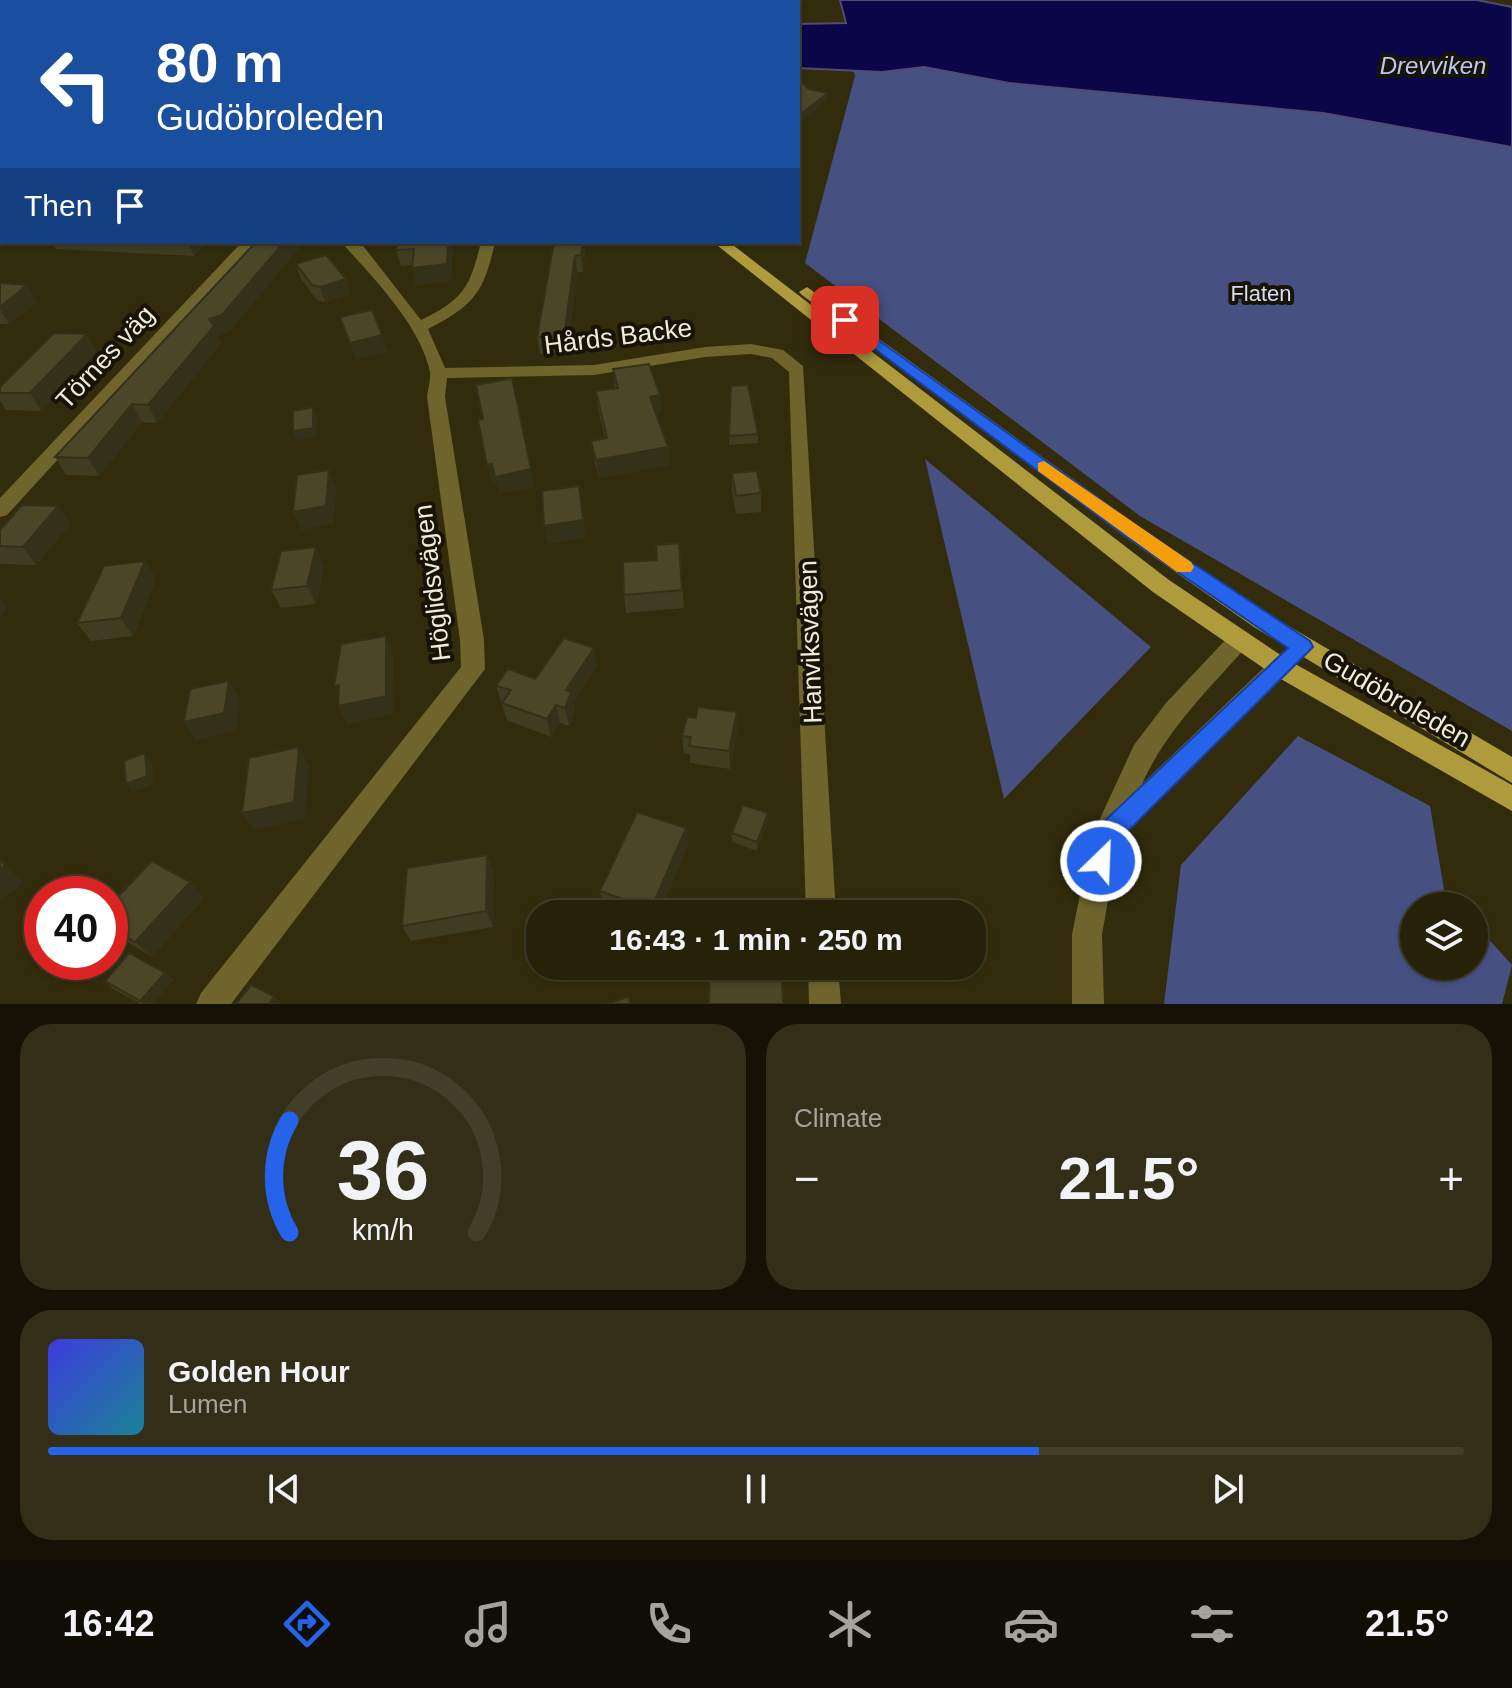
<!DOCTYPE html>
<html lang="en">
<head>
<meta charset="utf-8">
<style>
  body { margin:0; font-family:Helvetica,sans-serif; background:#322e17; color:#f1f3f6; height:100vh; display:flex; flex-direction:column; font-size:30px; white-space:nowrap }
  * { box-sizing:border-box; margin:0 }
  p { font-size:26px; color:#a4a39c }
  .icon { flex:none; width:44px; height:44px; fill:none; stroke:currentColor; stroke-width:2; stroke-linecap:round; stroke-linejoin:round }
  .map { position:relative; height:1004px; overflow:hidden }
  .side { display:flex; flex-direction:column; gap:20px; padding:20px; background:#151205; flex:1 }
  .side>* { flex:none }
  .guide { position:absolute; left:0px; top:0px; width:800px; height:244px; box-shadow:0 2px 6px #0004,0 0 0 2px #423e2a; background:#1a4fa0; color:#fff; overflow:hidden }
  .buttons { position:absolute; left:1400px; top:892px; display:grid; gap:16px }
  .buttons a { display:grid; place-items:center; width:88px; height:88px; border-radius:50%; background:#262109; box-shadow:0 2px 6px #0004,0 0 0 2px #423e2a; font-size:40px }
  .speed { position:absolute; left:24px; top:876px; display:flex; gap:16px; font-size:40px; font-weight:700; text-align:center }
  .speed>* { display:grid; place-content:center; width:104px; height:104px; border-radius:50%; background:#262109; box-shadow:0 2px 6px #0004,0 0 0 2px #423e2a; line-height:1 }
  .speed .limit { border:12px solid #d22; background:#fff; color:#111 }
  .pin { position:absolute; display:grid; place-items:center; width:68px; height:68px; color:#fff; margin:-34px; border-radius:16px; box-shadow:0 4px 12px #0006 }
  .me { position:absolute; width:88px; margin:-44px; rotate:24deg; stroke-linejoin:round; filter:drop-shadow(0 0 6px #0008) }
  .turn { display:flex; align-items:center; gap:28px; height:168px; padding:0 24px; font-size:36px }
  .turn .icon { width:104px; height:104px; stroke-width:2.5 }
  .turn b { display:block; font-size:56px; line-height:68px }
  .then { display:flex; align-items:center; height:76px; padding:0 24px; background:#0003; gap:16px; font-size:30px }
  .big { font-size:60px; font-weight:700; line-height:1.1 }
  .side .card { flex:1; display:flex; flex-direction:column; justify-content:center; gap:12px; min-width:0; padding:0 28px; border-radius:32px; background:#322e17 }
  .side .dial { align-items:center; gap:0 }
  .dial svg { height:208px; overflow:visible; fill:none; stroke:#423e2a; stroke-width:7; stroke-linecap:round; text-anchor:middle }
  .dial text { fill:#f1f3f6; stroke:none }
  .song { display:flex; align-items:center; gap:24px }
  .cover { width:96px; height:96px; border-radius:12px; background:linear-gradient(135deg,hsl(240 70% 55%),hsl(190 70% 35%)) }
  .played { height:8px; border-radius:4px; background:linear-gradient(90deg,#2563eb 70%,#423e2a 70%) }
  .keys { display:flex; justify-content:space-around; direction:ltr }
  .heat { display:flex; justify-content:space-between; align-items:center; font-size:44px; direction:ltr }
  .side .tiles { flex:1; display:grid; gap:20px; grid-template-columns:1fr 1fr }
  .card:last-child { grid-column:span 2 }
  .trip { position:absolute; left:526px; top:900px; width:460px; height:80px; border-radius:32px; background:#262109; box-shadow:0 2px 6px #0004,0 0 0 2px #423e2a; font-weight:700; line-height:80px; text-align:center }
  .dock { display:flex; height:128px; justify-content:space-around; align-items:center; background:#0f0d04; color:#a4a39c }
  .dock .icon { width:56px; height:56px }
  .dock .active { color:#2563eb }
  .dock b { font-size:36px; color:#f1f3f6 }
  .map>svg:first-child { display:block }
  .green { fill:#465182 }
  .water { fill:#0b0647; stroke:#4f4b73; stroke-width:2 }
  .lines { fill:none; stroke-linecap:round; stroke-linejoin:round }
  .minor { fill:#6f652c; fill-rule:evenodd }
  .major { fill:#ae9c3c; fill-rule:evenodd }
  .wall { fill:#403c22 }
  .shaded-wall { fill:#34311b }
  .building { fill:#4b4627; stroke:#34311b; stroke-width:2 }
  .route { fill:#2563eb; stroke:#184099; stroke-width:2 }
  .slow { fill:#f59e0b }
  .labels { text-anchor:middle; stroke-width:8; stroke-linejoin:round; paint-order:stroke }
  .far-park-label { font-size:22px; fill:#d6dcf0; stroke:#171407 }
  .far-water-label { font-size:24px; font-style:italic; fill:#bdc8f0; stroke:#171407 }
  .street-label { font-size:26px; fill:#efecda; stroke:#171407 }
</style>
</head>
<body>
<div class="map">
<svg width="1512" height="1004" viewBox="0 0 1512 1004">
  <rect width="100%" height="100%" fill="#322c0c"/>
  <g class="green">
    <path d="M845 44 1512 67V731L1140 516 805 263 855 76Z"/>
    <path d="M925 459 1151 647 1004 799Z"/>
    <path d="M1298 736 1430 806 1444 890 1459 906H1414V966H1474V923L1512 965 1502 1004H1164L1181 865Z"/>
  </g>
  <path class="water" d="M840 0H1477L1512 7V147L1323 113 1009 83 924 67 882 72 798 68V24L846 23Z"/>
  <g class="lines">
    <g class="minor">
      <rect x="0" y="75" width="2" height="6"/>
      <path d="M2 193V202L0 203V194Z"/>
      <rect x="0" y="213" width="2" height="8"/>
      <path d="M242 242H257L7 515 0 517V498Z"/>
      <path d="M341 242H357L364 247 421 320C464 299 470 287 481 242H495C484 293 474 305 428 329L445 368 594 365 705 347 751 344 783 350 803 366 836 914H806L789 372 772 358 751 354 705 357 594 375 447 378 445 397 484 640 485 669 231 1004H196L201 993 461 667 460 640 427 397C428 389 431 379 430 372 421 326 371 275 341 242Z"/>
      <path d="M1240 630 1248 633 1252 639 1248 645C1210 688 1166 730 1142 784L1272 660 1280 657 1288 660 1292 667 1119 839 1102 934 1104 1004H1072V934L1092 836 1134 745 1166 703 1232 633Z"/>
      <path d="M808 966H838L841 1004H809Z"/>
    </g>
    <g class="major">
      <path d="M265 0H274L275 2H266Z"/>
      <path d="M282 0H291L292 2H283Z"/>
      <path d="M713 242H729L1169 580 1288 660 1512 785V811L1272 674 1153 592Z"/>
      <path d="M807 287 1138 526 1270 615 1512 757V783L1254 627 1124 536 802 295 799 292Z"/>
    </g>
  </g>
  <g class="wall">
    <path d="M0 0 2 2V61H0Z"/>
    <path d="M426 0H458V2H427Z"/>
    <path d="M733 0H773L767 2H741Z"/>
    <path d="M52 242H208L194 256 56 249Z"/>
    <path d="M256 242H300L301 245 229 332 218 336 221 343 157 423 142 422 99 476 66 475 55 457Z"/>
    <path d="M453 242 451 281 416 285 412 265 401 266 396 250Z"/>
    <path d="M554 242H586L583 272H577L567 353 540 354 537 337Z"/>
    <path d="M296 264 351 294 325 302 317 300 301 279Z"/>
    <path d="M0 283 27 285 37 302 9 324H0Z"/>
    <path d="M97 351 41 411 6 410 0 401V387Z"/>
    <path d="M613 369 660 395 661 413H656L668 447 670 465 599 478 594 459 591 441 605 438 598 409 596 391 615 388Z"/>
    <path d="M758 434V443L729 445V436Z"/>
    <path d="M732 473 761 493V512L736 514 732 491Z"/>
    <path d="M70 524 36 565 0 564V530Z"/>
    <path d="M679 543 684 608 626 613 624 595 657 560Z"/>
    <path d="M145 561 156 579 133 636 91 641 77 623Z"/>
    <path d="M324 566 316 604 281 608 271 590Z"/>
    <path d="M597 666 573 703 575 709 569 726 560 723 551 737 507 720 496 686Z"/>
    <path d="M738 730 730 769 690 763V754L684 753 682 736Z"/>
    <path d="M768 821 757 851 732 842V833Z"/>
    <path d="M686 828 688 845 659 914H623L603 907 600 891Z"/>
    <path d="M494 871 493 927 411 941 402 926Z"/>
    <path d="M204 898 152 957 110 931V905Z"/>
    <path d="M165 973 173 980 153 1004H141L113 989 105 981Z"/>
  </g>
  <g class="shaded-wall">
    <path d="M750 0H773L767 2H750Z"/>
    <path d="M828 93 827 100 798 123V116Z"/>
    <path d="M2 151V168L0 164V152Z"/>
    <path d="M188 242H208L194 256Z"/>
    <path d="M284 242H300L301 245 229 332 218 336 221 343 157 423 148 405 209 319Z"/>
    <path d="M448 242H453L451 281 416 285 412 268Z"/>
    <path d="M583 242H586L583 272 581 255Z"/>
    <path d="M575 256 577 272 567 353 564 336Z"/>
    <path d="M346 279 351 294 325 302 320 287Z"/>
    <path d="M27 285 37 302 9 324 0 309V307Z"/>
    <path d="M87 334 97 351 41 411 30 393Z"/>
    <path d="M382 335 388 352 356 360 350 343Z"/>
    <path d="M660 395 661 413 651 414 650 397Z"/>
    <path d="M132 404 142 422 99 476 88 458Z"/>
    <path d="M313 407 317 416 316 437 297 440 293 431Z"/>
    <path d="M668 447 670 465 599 478 596 460Z"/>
    <path d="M492 464 531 469 535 487 499 494 496 482 492 483 487 465Z"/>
    <path d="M329 470 336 488 334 524 301 530 293 512Z"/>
    <path d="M579 486 586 538 548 544 544 526Z"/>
    <path d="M58 506 70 524 36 565 23 547Z"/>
    <path d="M316 547 324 566 316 604 307 586Z"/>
    <path d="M145 561 156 579 133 636 121 618Z"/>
    <path d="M0 598 8 608 0 617Z"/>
    <path d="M386 636 393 654 394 714 347 724 338 706Z"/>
    <path d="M594 648 597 666 573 703 575 709 569 726 565 708 566 690Z"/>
    <path d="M229 681 240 699 236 731 196 740 184 722Z"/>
    <path d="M556 705 560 723 551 737 547 719Z"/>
    <path d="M737 712 738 730 730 769 729 751Z"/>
    <path d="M299 747 309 765 305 819 254 830 242 813Z"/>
    <path d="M145 753 152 762 154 784 133 792 126 784Z"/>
    <path d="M768 813V821L757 851V842Z"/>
    <path d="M686 828 688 845 659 914H652L651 909Z"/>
    <path d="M487 855 494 871 493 927 486 911Z"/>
    <path d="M0 860 24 882 0 901Z"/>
    <path d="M190 882 204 898 152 957 135 942Z"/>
    <path d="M165 973 173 980 153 1004H144L140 1001Z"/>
    <path d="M274 996 281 1004H269Z"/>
  </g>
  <g class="building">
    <path d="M0 0H197L195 2H2V50H0Z"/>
    <path d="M798 80 809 89 828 93 798 116Z"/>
    <path d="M2 87V151L0 152V88Z"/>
    <path d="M256 242H284L222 315 209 319 214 326 148 405 132 404 88 458 55 457Z"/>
    <path d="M397 242H448L447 264 412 268 414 249 396 250Z"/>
    <path d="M554 242H583L581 255 575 256 564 336 537 337Z"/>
    <path d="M326 255 346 279 320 287 312 285 296 264Z"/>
    <path d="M0 283 27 285 0 307Z"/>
    <path d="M372 310 382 335 350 343 340 317Z"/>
    <path d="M54 333 87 334 30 393H0V387Z"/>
    <path d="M649 364 660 395 650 397 668 447 596 460 591 441 607 438 596 391 618 388 613 369Z"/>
    <path d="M512 378 531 469 495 477 492 464 487 465 478 420 483 419 476 385Z"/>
    <path d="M748 385 758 434 729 436 731 386Z"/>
    <path d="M313 407V428L293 431V411Z"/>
    <path d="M329 470 326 506 293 512 297 475Z"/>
    <path d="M757 471 761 493 736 496 732 473Z"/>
    <path d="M579 486 583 520 544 526 542 491Z"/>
    <path d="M22 505 58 506 23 547 0 546V530Z"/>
    <path d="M679 543 682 590 624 595 623 562 657 560 656 545Z"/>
    <path d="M316 547 307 586 271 590 281 551Z"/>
    <path d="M145 561 121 618 77 623 104 566Z"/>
    <path d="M386 636V696L338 706 339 685 334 686 341 644Z"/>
    <path d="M564 638 594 648 566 690 571 692 565 708 556 705 547 719 502 703 511 690 496 686 508 669 535 679Z"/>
    <path d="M229 681 224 713 184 722 190 689Z"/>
    <path d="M698 707 737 712 729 751 689 746 691 737 682 736 687 717 696 718Z"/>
    <path d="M299 747 294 802 242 813 249 758Z"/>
    <path d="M145 753 147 776 126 784 124 761Z"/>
    <path d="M743 805 768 813 757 842 732 833Z"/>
    <path d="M637 812 686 828 651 909 600 891Z"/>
    <path d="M487 855 486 911 402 926 407 868Z"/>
    <path d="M0 860 5 865 0 869Z"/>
    <path d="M152 861 190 882 135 942 110 927V905Z"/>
    <path d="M129 953 165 973 140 1001 105 981Z"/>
    <path d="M710 966H775V980H782L783 1004H709Z"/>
    <path d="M251 985 274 996 269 1004H236Z"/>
    <path d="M629 997 630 1004H606Z"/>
  </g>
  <path class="route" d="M845 316 1138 527 1310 641 1313 647 1117 842 1110 869 1101 873 1092 869 1088 861 1097 828 1288 648 1125 536 840 323V317Z"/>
  <path class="slow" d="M1044 461 1191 562 1194 567 1191 572H1177L1038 471V463Z"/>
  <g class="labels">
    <g class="far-park-label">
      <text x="1261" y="301">Flaten</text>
    </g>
    <g class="far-water-label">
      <text x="1433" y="74">Drevviken</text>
    </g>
    <g class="street-label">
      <text transform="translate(618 336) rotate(-7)" y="9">Hårds Backe</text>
      <text transform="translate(105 357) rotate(-47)" y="9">Törnes väg</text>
      <text transform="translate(432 583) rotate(-97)" y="9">Höglidsvägen</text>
      <text transform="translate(810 642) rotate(-92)" y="9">Hanviksvägen</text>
      <text transform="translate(1397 699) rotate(30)" y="9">Gudöbroleden</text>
    </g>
  </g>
</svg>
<div class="buttons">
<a><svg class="icon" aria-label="layers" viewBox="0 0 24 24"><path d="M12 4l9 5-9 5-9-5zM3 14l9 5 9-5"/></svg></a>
</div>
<div class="speed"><div class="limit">40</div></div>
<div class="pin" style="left:845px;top:320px;background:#d93025"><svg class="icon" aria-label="arrive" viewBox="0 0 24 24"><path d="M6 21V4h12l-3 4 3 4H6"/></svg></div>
<svg class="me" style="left:1101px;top:861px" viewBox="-20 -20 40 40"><circle r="17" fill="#2563eb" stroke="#fff" stroke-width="3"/><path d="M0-11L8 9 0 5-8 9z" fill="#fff"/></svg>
<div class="trip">16:43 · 1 min · 250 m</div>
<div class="guide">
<div class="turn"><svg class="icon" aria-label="left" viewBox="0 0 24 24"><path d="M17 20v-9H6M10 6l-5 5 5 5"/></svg><div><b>80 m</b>Gudöbroleden</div></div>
<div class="then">Then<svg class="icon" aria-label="arrive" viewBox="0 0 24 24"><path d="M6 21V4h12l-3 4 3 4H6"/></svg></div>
</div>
</div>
<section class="side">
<div class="tiles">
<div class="card dial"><svg viewBox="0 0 100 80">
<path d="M14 69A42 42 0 1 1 86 69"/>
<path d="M14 69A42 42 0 0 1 14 26" stroke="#2563eb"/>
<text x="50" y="56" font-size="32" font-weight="700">36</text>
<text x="50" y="72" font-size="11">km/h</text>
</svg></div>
<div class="card"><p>Climate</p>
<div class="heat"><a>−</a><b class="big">21.5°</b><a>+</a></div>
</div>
<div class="card">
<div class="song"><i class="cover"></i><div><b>Golden Hour</b><p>Lumen</p></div></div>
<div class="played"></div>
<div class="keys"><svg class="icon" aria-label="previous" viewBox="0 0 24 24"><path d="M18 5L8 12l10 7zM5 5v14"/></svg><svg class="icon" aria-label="pause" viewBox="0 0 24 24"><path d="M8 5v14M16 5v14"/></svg><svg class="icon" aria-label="next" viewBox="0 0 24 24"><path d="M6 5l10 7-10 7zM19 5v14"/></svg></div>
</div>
</div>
</section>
<nav class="dock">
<b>16:42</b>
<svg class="icon active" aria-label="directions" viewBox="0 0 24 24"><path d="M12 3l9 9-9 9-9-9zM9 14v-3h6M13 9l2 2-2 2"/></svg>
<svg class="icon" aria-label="music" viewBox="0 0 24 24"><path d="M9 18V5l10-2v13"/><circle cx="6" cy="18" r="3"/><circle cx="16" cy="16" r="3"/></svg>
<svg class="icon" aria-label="phone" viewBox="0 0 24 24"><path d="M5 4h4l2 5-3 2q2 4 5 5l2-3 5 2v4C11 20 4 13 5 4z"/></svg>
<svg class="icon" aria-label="climate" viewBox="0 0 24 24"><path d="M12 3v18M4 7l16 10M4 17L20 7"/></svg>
<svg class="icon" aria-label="car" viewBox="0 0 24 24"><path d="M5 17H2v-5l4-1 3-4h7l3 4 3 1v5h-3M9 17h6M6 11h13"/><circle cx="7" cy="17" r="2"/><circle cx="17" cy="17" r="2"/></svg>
<svg class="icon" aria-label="filters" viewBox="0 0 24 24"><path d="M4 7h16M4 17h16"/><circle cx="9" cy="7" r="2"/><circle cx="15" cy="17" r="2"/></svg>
<b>21.5°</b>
</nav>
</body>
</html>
